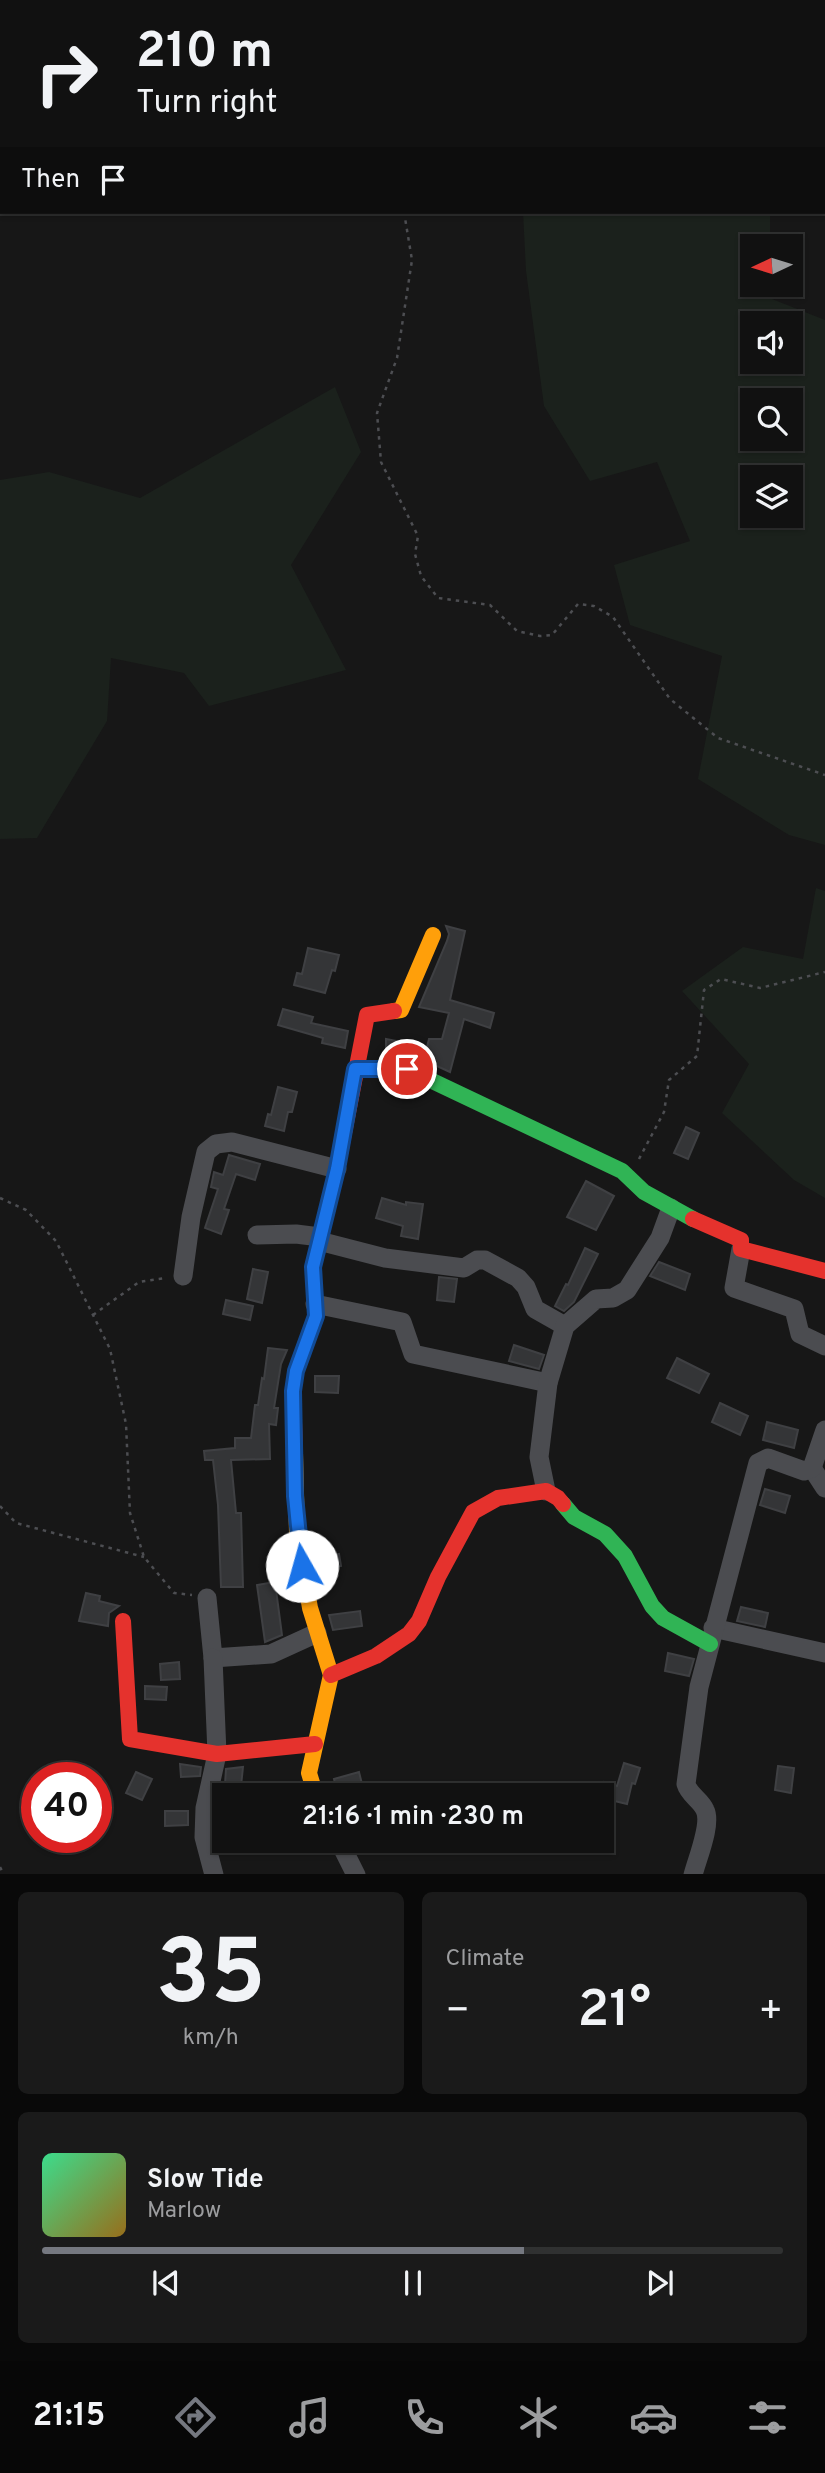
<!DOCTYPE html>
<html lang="en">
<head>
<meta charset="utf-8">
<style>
  body { margin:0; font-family:Overpass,sans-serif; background:#1a1a1a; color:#f1f3f6; height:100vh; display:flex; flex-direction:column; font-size:26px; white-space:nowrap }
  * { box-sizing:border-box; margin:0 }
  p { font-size:23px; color:#9c9d9f }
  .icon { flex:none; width:38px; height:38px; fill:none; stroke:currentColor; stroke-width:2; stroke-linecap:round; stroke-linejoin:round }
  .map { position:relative; height:1874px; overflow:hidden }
  .sheet { display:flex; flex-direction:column; gap:18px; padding:18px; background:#090909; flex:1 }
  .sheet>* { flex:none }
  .top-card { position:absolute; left:0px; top:0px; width:826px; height:214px; box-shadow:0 2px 5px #0004,0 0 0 2px #303131; background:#111; color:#f1f3f6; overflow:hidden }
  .needle { width:46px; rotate:266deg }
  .controls { position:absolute; left:740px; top:234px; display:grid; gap:14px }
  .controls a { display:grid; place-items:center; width:63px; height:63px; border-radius:0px; background:#111; box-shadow:0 2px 5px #0004,0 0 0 2px #303131; font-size:35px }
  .speed { position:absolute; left:21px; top:1762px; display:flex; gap:14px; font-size:35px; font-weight:700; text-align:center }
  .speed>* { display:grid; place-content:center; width:91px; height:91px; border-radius:50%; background:#111; box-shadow:0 2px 5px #0004,0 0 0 2px #303131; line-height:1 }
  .speed .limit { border:10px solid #d22; background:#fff; color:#111 }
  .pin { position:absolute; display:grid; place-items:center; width:60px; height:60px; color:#fff; margin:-30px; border:4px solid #fff; border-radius:50%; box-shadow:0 2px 7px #0007 }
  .me { position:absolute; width:77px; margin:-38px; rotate:353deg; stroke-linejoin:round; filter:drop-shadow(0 0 5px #0008) }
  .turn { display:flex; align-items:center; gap:24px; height:147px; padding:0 21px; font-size:32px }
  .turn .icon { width:91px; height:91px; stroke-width:2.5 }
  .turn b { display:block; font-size:49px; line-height:60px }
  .then { display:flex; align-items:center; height:66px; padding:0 21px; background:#0003; gap:14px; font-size:26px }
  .big { font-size:52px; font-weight:600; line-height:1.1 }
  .sheet .tile { flex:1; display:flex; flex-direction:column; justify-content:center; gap:10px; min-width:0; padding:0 24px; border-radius:10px; background:#1a1a1a }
  .sheet .dial { align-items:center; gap:0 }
  .dial b { font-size:91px; line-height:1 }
  .song { display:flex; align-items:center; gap:21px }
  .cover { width:84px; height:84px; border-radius:10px; background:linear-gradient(135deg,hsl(150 70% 55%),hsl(40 70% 35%)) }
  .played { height:7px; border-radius:4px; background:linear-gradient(90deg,#757880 65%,#303131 65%) }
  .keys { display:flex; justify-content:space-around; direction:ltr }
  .heat { display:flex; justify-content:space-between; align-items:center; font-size:38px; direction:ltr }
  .sheet .tiles { flex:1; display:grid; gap:18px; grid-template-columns:1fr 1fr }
  .tile:last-child { grid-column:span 2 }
  .trip { position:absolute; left:212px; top:1783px; width:402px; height:70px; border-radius:0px; background:#111; box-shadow:0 2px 5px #0004,0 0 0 2px #303131; font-weight:600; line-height:70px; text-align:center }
  .dock { display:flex; height:112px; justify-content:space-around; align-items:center; background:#070707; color:#9c9d9f }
  .dock .icon { width:49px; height:49px }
  .dock .on { color:#757880 }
  .dock b { font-size:32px; color:#f1f3f6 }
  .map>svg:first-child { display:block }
  .green { fill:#1b211c; fill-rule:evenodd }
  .building { fill:#343537; stroke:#3f4043; stroke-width:2 }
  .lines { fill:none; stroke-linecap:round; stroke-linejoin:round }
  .path { stroke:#4d4e52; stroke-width:2.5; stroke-dasharray:3.5 5; stroke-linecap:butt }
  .street { stroke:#4b4c50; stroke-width:19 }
  .fast { stroke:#30b455; stroke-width:16 }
  .slow { stroke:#ff9f0a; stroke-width:16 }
  .jam { stroke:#e5322d; stroke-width:16 }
  .route-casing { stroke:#114b97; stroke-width:18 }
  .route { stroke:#1a73e8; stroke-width:12 }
</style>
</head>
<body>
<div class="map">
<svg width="825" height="1875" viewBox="0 0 825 1875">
  <rect width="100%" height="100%" fill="#171717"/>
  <g class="green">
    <path d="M523 212H770V247H752V285H771L772 299 825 320V845L789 835 698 779 722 656 630 625 614 565 690 541 657 462 590 481 544 406 526 271ZM752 324H791V362H752ZM752 401H791V439H752ZM752 478H791V516H752Z"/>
    <path d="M335 387 361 452 291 565 346 670 209 706 184 673 111 658 107 721 37 838 0 839V480L49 472 140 498Z"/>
    <path d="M816 888 825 891V1198L794 1180 722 1113 749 1064 682 991 743 947 803 959Z"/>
  </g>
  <g class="building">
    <path d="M446 926 465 931 450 1000 494 1013 490 1028 464 1019 450 1072 413 1055 386 1053V1039L427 1047 429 1039H442L449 1013 419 1007 447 941 449 934Z"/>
    <path d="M308 948 339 955 335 971 332 970 325 993 294 985 297 973 302 974Z"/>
    <path d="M283 1009 313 1017 311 1023 348 1031 345 1048 322 1043 323 1038 278 1025Z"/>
    <path d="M278 1087 297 1092 292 1112H288L284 1131 265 1126 268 1114 271 1115Z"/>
    <path d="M686 1127 699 1133 688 1159 674 1153Z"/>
    <path d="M229 1155 260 1164 255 1180 236 1174 224 1209 229 1210 221 1234 205 1228 218 1189 211 1187 214 1172 223 1175Z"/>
    <path d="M586 1181 614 1196 596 1230 567 1217Z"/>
    <path d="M382 1198 406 1205V1202L423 1204 418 1239 401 1236 403 1226 376 1218Z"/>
    <path d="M585 1248 598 1254 574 1302 564 1311 555 1306 566 1284 568 1285Z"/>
    <path d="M659 1262 690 1274 685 1290 650 1276Z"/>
    <path d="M253 1269 268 1272 262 1303 247 1299Z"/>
    <path d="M439 1277 457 1279 454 1302 437 1300Z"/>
    <path d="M226 1300 253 1306 250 1320 223 1314Z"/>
    <path d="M514 1345 544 1355 539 1369 509 1361Z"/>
    <path d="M268 1348 287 1350 281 1364 274 1408H278L276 1425 269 1424 270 1459 231 1460 236 1513H241L243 1587H221L218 1505 213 1460H205L204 1451 235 1448V1438H251L255 1405H258L262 1378 264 1379Z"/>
    <path d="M677 1358 709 1374 699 1393 667 1378Z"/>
    <path d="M315 1376H339L338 1393 315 1392Z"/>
    <path d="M720 1403 748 1416 740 1435 712 1422Z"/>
    <path d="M767 1422 798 1430 794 1448 763 1440Z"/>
    <path d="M765 1489 790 1496 785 1513 760 1505Z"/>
    <path d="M339 1554 341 1566 319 1570 317 1558Z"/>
    <path d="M275 1582 282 1635 265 1642 257 1585Z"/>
    <path d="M86 1593 100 1596 99 1601 119 1606 109 1613 108 1626 79 1621Z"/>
    <path d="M741 1607 768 1613 765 1627 737 1621Z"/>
    <path d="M360 1611 362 1626 333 1630 329 1615Z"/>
    <path d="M668 1653 694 1659 689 1676 665 1671Z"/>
    <path d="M179 1662 180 1679 161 1680 160 1664Z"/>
    <path d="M145 1686 167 1687 166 1700 145 1699Z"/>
    <path d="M624 1763 640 1768 635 1784 632 1783 627 1804 602 1798 604 1782 617 1786Z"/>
    <path d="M180 1764 201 1767 200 1776 181 1777Z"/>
    <path d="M778 1766 794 1768 791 1793 775 1790Z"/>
    <path d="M243 1767 241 1786 225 1784 226 1769Z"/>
    <path d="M136 1772 152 1779 142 1800 126 1793Z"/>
    <path d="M359 1772 364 1792 338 1796 334 1779Z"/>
    <path d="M165 1811H188V1825L165 1826Z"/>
  </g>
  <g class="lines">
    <g class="path">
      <path d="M824 29H825"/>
      <path d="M404 212 412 260 397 358 377 413 381 462 418 536 415 554 421 576 438 598 490 605 517 631 540 636 552 635 578 604 594 606 613 617 670 699 718 738 825 775"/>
      <path d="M639 1159 664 1112 669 1080 697 1056 704 990 721 979 760 988 825 972"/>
      <path d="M0 1198 26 1210 56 1241 110 1349 126 1424 130 1513 144 1557 174 1593 192 1595"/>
      <path d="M93 1315 139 1282 166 1278"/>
      <path d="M0 1506 16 1523 144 1557"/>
      <path d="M0 1867 4 1875"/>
    </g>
    <g class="street">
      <path d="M257 1235 296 1234 320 1237"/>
      <path d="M319 1241 385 1258 464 1268 477 1260H485L518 1278 526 1287 535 1309 565 1326"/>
      <path d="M741 1249 734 1288 794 1309 800 1334 825 1346"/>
      <path d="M183 1276 191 1217 206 1152 216 1144 232 1142 337 1169"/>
      <path d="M315 1304 402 1322 413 1354 548 1383"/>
      <path d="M812 1468 825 1488"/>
      <path d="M546 1491 539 1457 548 1383 565 1326 596 1299 613 1298 627 1290 660 1238 671 1208"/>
      <path d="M207 1598 213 1658 271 1654 317 1633"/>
      <path d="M713 1628 825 1653"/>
      <path d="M213 1658 217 1754 205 1808 204 1837 214 1875"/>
      <path d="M339 1841 356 1875"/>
      <path d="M693 1875C697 1859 712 1824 705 1810 701 1800 689 1795 686 1784L699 1687 758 1463 768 1458 804 1471 812 1468 825 1430"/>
    </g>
    <g class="fast">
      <path d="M355 1069H407L622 1171 644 1192 693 1219"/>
      <path d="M563 1504 574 1517 605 1534 625 1556 652 1606 663 1618 710 1644"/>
    </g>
    <g class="slow">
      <path d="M394 1011 401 1010 433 935"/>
      <path d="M295 1453 297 1533 310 1608 331 1675 309 1773 316 1796"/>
    </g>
    <g class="jam">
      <path d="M693 1219 741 1240V1249L825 1271"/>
      <path d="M295 1453 293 1391 296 1371 316 1316 313 1267 337 1169 367 1015 394 1011"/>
      <path d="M123 1621 130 1739 217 1754 315 1744"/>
      <path d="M331 1675 376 1656 409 1634 419 1621 438 1577 473 1512 498 1498 546 1491 558 1498 563 1504"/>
    </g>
  </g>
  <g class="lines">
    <g class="route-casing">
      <path id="route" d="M302 1566 295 1496 293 1391 296 1371 316 1316 313 1267 337 1169 355 1069H407"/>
    </g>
    <use href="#route" class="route"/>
  </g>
</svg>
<div class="controls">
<a><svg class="needle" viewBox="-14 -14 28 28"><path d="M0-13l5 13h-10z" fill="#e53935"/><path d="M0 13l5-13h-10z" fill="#9c9d9f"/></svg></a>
<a><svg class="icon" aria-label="sound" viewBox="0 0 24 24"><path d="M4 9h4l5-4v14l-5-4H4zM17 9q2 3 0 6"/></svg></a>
<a><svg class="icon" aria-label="search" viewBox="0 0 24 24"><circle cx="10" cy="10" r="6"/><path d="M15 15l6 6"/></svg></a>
<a><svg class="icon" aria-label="layers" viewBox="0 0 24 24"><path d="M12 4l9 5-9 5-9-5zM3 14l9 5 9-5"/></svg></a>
</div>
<div class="speed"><div class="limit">40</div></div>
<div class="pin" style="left:407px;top:1069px;background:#d93025"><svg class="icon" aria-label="arrive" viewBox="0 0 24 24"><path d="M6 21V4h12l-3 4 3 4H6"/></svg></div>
<svg class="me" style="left:302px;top:1566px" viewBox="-20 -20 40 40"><circle r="19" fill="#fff"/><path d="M0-13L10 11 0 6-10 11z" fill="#1a73e8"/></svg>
<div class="trip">21:16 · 1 min · 230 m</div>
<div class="top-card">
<div class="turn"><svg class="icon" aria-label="right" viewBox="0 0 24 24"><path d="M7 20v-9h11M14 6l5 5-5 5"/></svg><div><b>210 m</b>Turn right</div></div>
<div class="then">Then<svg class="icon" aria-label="arrive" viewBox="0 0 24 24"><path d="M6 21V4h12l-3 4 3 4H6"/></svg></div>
</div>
</div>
<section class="sheet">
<div class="tiles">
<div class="tile dial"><b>35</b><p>km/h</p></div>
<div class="tile"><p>Climate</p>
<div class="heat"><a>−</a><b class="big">21°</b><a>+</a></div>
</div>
<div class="tile">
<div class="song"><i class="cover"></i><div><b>Slow Tide</b><p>Marlow</p></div></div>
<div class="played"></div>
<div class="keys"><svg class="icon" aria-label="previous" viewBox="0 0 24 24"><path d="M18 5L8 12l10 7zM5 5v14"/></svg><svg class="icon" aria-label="pause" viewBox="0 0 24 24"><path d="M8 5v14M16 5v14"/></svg><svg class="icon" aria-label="next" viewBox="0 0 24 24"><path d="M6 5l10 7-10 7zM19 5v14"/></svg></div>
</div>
</div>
</section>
<nav class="dock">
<b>21:15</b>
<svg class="icon on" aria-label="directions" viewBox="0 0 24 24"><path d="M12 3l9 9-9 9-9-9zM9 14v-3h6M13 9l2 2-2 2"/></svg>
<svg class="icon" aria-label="music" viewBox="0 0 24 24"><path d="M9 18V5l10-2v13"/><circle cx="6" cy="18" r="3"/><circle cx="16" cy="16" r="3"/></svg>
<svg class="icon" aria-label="phone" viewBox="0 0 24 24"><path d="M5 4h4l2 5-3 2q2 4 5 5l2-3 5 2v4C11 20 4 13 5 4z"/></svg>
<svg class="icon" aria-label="climate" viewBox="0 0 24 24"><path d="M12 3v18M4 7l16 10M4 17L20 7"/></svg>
<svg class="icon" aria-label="car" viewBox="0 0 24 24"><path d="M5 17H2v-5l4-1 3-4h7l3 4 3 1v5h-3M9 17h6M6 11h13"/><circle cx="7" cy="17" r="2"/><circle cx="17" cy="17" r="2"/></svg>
<svg class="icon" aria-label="filters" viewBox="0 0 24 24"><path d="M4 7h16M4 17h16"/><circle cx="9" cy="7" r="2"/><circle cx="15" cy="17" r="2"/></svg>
</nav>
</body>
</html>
